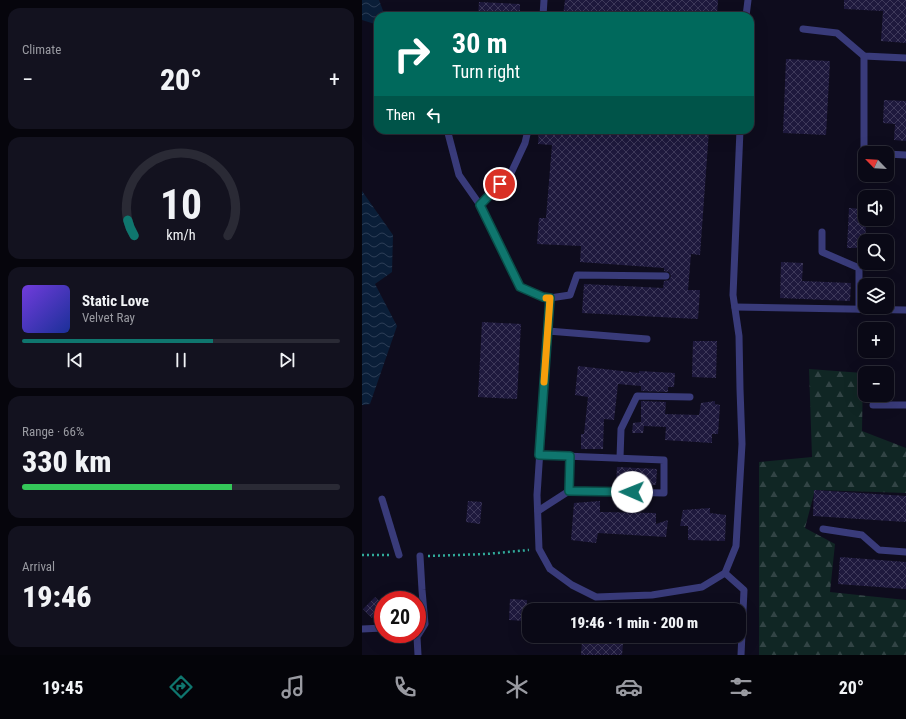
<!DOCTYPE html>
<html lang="en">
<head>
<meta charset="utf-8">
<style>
  body { margin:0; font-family:"Roboto Condensed",sans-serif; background:#13121f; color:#f1f3f6; height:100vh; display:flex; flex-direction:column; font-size:15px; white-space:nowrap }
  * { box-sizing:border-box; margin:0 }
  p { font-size:13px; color:#999aa1 }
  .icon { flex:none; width:22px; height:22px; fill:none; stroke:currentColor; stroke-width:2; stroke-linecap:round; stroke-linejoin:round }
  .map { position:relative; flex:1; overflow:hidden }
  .side { display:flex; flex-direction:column; gap:8px; padding:8px; background:#06050c; width:362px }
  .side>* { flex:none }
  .hud { position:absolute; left:12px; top:12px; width:380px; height:122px; border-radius:12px; box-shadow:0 4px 16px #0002,0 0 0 1px #2a2a35; background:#00695c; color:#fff; overflow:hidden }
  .needle { width:26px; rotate:295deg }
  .buttons { position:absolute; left:496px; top:146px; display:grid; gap:8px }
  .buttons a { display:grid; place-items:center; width:36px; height:36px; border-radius:8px; background:#0a0916; box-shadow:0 4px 16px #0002,0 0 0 1px #2a2a35; font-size:20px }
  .speed { position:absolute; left:12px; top:591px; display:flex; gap:8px; font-size:20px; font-weight:700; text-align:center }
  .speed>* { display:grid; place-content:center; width:52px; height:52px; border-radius:50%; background:#0a0916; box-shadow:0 4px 16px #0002,0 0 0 1px #2a2a35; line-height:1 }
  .speed .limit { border:6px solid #d22; background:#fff; color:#111 }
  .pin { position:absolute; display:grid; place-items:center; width:34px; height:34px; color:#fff; margin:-17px; border:2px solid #fff; border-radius:50%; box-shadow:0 1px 4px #0007 }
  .me { position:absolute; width:44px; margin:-22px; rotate:271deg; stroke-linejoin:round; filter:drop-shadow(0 0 3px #0008) }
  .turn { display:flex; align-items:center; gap:14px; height:84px; padding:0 12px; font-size:18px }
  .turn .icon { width:52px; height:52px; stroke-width:2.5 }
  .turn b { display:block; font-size:28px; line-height:34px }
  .then { display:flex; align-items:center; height:38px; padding:0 12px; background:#0003; gap:8px; font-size:15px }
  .big { font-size:30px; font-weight:800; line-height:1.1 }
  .side .widget { flex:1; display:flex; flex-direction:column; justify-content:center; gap:6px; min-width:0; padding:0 14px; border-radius:12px; background:#13121f }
  .side .dial { align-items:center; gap:0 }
  .dial svg { height:104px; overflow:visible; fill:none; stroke:#2a2a35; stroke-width:7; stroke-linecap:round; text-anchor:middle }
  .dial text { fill:#f1f3f6; stroke:none }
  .song { display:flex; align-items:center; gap:12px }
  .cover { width:48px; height:48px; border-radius:6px; background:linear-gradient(135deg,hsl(260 70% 55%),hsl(230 70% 35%)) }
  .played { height:4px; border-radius:2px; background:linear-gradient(90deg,#0f766e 60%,#2a2a35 60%) }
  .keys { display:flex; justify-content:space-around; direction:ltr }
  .heat { display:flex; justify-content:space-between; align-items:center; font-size:22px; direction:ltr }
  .charge { height:6px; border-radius:3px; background:linear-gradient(90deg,#34c759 66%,#2a2a35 0) }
  .trip { position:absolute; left:160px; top:603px; width:224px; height:40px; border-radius:12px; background:#0a0916; box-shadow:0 4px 16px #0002,0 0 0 1px #2a2a35; font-weight:800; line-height:40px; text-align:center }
  .tabs { display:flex; height:64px; justify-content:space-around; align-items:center; background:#040409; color:#999aa1 }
  .tabs .icon { width:28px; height:28px }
  .tabs .selected { color:#0f766e }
  .tabs b { font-size:18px; color:#f1f3f6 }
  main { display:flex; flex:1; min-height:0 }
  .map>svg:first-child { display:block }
  .forest { fill:url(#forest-firs) }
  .water { fill:url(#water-waves) }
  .building { fill:url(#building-cross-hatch) }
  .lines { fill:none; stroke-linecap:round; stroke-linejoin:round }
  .path { stroke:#31aa9a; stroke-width:2.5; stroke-dasharray:2 3; stroke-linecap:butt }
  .lane { stroke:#393b7a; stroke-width:7 }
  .route-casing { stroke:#0a4d48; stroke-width:10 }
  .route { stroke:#0f766e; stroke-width:7 }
  .slow { stroke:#f59e0b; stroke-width:7 }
</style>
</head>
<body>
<main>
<section class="side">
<div class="widget"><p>Climate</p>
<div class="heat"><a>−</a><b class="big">20°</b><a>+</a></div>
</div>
<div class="widget dial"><svg viewBox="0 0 100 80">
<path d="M14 69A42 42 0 1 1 86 69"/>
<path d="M14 69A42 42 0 0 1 9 57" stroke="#0f766e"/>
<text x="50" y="56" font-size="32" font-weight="700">10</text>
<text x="50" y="72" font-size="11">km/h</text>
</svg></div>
<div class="widget">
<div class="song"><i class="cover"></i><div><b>Static Love</b><p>Velvet Ray</p></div></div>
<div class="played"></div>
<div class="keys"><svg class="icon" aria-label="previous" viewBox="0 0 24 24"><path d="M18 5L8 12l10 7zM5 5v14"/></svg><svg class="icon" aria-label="pause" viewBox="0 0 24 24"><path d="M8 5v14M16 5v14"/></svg><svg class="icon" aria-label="next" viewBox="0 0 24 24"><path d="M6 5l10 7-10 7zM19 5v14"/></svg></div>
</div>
<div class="widget"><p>Range · 66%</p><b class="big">330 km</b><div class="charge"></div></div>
<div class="widget"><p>Arrival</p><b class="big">19:46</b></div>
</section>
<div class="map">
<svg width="544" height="655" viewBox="0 0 544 655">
  <defs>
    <pattern id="forest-firs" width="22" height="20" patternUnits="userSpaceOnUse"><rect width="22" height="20" fill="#102624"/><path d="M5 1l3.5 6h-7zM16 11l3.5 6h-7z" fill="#324445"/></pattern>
    <pattern id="water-waves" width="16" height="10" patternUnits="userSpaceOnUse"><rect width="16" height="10" fill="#0a1e38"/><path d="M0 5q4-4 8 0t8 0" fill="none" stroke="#2c3d56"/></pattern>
    <pattern id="building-cross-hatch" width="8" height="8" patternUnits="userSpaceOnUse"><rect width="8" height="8" fill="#1e193d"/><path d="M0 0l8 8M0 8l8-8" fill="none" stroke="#3e395a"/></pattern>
  </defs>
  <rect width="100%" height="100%" fill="#0e0c1d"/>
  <path class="forest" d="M447 369 501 373 500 431 544 448V493L453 490 443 528 473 544 468 592 544 600V655H397V462L450 457Z"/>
  <g class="water">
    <path d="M0 0H17L23 16H16V25L0 20Z"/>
    <path d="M0 191 31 235 30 272 13 284 35 326 8 404 0 405Z"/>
  </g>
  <g class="building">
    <path d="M203 0H356L355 16H201Z"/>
    <path d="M482 0H544V43L519 41 521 11 482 9Z"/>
    <path d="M117 2 158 4V16H116Z"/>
    <path d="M424 59 468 61 464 135 421 133Z"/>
    <path d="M522 100 544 101V141L532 140 533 124 521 123Z"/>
    <path d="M177 130H347L338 255 329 254 326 290H338L336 319 220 313 222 284 301 288 302 281 307 280 309 276 307 272 302 271V268L218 262 219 246 175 244 177 218H184L190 145 176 144Z"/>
    <path d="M487 208 503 209V219H504L503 248H485Z"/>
    <path d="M419 262 441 263 440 281 489 283 488 301 418 298Z"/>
    <path d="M120 322 159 324 155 399 116 397Z"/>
    <path d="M331 341H355L354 378 330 377Z"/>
    <path d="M216 366 277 373V371L313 373 312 387H306V392L279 391V386L256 384 252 420 242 419 241 449H219V434H222L226 397 213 395Z"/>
    <path d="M279 401 304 402 303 414 337 415 339 403 353 401V404L358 405 356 434H350V443L303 440 304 427 282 426 281 433H270L271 423 279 422Z"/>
    <path d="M255 467 295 469 294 485 254 482Z"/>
    <path d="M452 490 544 496V522L451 516Z"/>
    <path d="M106 501 120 502 118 524 104 522Z"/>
    <path d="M238 501V512L294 513V524L306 520 304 537 236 533 234 543 209 540 212 503Z"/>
    <path d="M348 508V513L364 515 363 541 326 540V526H318L321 510Z"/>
    <path d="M478 557 544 562V589L476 584Z"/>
    <path d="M13 597 21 605V607L10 618 1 609Z"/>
    <path d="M148 599 165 600 164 621 147 620Z"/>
    <path d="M220 641 261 644 260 655H219Z"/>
  </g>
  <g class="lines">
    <g class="path">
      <path d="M0 555H27"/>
      <path d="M66 556 124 554 167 550"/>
    </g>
    <g class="lane">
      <path d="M181 16 182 0"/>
      <path d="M384 16 386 0"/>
      <path d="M441 29 475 33 502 56 544 58"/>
      <path d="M502 56V154H503"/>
      <path d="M87 130 86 133 97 175 118 205 158 287 181 297 188 298 175 495 177 549 188 569 210 585 234 597 290 595 340 587 363 573 374 546 380 444 378 389 377 336 371 295 378 130"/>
      <path d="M525 154 544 155"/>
      <path d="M118 205 149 173 163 143 166 130"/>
      <path d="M460 232V252L497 268V309"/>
      <path d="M188 298 208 295 215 275 304 276"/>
      <path d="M373 307 544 310"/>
      <path d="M186 331 285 339"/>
      <path d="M511 405H544"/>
      <path d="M258 458 259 429 275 396 328 397"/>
      <path d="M207 491 208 456"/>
      <path d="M20 499 37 555"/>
      <path d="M176 511 207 491 302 493V460L177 455"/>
      <path d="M461 529 500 535 517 550 544 552"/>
      <path d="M363 573 382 590 379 655"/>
      <path d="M0 629 21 628"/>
      <path d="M56 655 55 637 63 624 60 590 58 556"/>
    </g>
  </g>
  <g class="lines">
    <g class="route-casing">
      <path id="route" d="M138 184 118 205 158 287 181 297 188 298 177 455 208 456 207 491 270 492"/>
    </g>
    <use href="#route" class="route"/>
    <path class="slow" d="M182 382 188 298H184"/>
  </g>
</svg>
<div class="buttons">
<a><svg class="needle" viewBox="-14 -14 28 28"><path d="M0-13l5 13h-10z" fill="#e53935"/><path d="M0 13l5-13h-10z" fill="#999aa1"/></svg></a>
<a><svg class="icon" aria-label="sound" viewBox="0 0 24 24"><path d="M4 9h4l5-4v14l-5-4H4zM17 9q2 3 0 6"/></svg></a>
<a><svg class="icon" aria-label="search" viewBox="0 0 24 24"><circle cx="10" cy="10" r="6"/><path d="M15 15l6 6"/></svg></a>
<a><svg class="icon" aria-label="layers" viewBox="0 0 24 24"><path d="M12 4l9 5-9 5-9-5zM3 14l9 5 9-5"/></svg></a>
<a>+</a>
<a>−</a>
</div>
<div class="speed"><div class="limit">20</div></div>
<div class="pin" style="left:138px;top:184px;background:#d93025"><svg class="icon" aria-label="arrive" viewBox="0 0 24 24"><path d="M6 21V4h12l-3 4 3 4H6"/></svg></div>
<svg class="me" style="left:270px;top:492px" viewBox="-20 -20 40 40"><circle r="19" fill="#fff"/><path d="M0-13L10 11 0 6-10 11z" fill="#0f766e"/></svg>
<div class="trip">19:46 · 1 min · 200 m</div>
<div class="hud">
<div class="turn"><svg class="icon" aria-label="right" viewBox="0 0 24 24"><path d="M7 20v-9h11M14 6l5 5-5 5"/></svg><div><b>30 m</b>Turn right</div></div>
<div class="then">Then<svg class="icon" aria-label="left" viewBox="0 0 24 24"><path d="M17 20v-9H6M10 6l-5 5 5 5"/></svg></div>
</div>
</div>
</main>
<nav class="tabs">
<b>19:45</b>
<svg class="icon selected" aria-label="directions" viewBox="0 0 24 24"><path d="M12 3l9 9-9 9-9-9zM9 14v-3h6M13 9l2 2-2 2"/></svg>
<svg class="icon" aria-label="music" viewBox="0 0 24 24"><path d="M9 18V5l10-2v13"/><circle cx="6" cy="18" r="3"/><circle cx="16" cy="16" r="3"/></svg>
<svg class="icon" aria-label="phone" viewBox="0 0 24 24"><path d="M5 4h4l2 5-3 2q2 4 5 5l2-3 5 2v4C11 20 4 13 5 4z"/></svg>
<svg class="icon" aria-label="climate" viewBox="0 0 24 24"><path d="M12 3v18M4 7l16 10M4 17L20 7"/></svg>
<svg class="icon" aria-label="car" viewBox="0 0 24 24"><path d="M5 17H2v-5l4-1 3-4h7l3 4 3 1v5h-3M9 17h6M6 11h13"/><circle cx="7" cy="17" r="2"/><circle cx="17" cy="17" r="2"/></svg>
<svg class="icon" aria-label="filters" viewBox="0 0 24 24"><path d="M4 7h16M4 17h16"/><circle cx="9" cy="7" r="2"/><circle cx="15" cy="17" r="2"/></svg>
<b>20°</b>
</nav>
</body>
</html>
